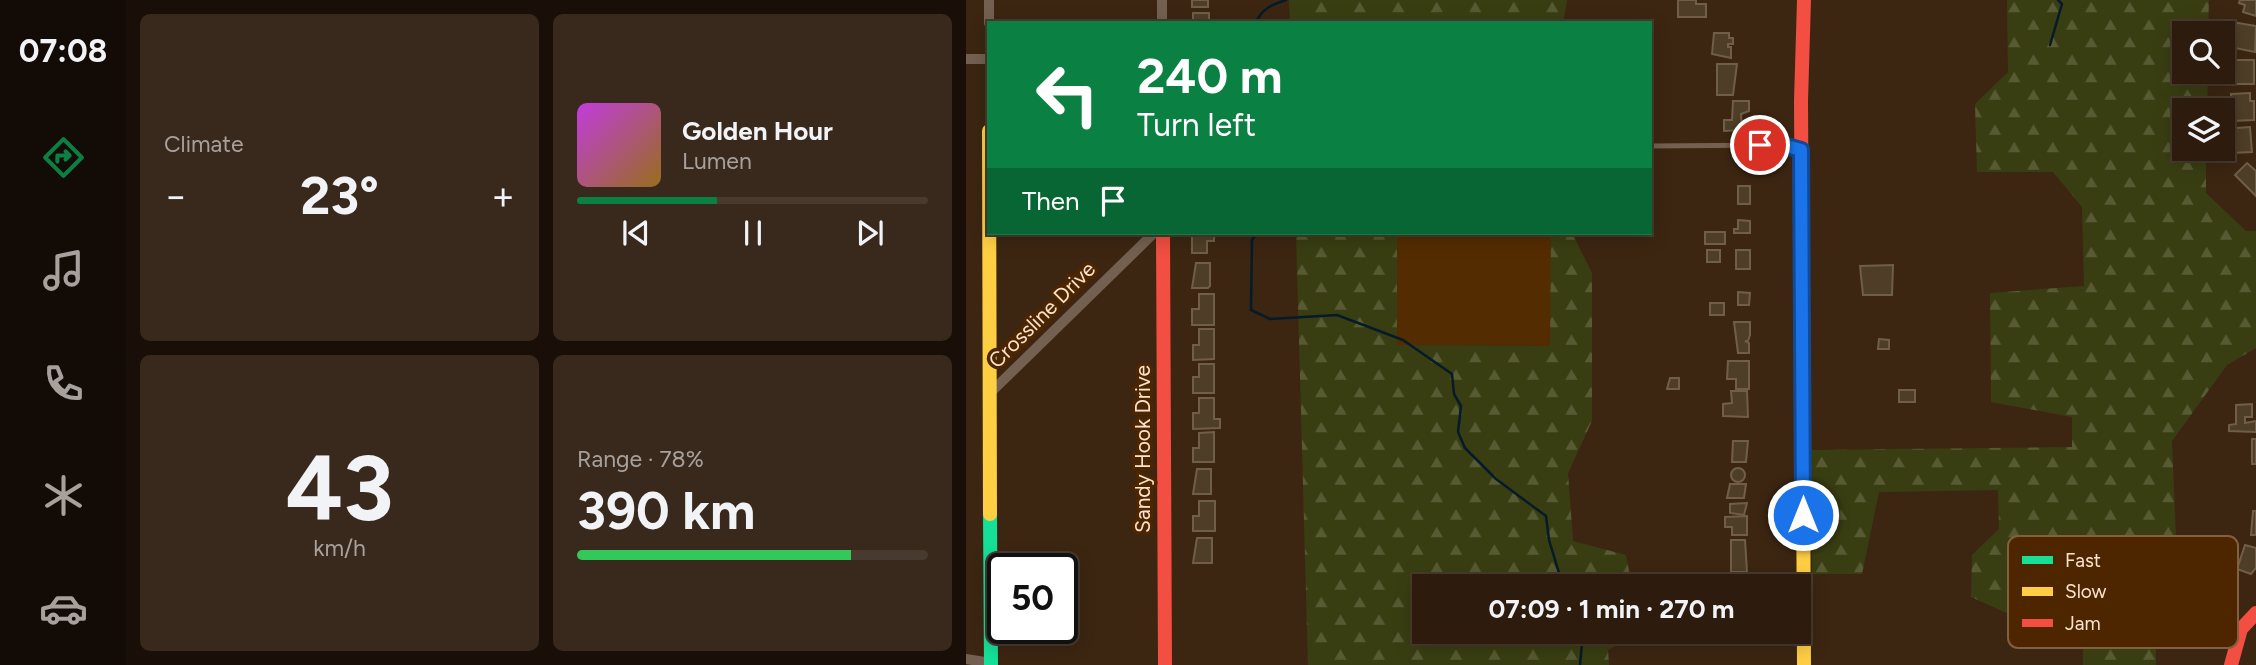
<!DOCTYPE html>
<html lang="en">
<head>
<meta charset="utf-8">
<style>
  body { margin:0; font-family:Figtree,sans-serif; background:#39291c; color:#f1f3f6; height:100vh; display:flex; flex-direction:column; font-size:26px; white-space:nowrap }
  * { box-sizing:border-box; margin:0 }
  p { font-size:23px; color:#a7a19e }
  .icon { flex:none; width:38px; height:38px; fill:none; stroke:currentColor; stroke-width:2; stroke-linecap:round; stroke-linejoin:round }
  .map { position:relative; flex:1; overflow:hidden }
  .details { display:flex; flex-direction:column; gap:14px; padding:14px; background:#190f08; width:840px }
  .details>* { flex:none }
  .hud { position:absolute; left:21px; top:21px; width:665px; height:214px; border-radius:0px; box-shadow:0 4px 18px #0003,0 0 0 2px #483a2e; background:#0b8043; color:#fff; overflow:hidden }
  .buttons { position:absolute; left:1206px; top:21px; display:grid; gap:14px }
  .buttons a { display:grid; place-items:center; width:63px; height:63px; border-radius:0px; background:#2d1c0e; box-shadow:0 4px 18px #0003,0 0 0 2px #483a2e; font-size:35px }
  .speed { position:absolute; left:21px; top:553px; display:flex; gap:14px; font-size:35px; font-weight:700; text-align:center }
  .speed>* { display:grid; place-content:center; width:91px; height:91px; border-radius:50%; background:#2d1c0e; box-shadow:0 4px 18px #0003,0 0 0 2px #483a2e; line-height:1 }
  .speed .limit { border:4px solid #111; border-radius:10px; background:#fff; color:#111 }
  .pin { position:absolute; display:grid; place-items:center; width:60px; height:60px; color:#fff; margin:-30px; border:4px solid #fff; border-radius:50%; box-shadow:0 2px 7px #0007 }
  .me { position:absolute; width:77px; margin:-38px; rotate:0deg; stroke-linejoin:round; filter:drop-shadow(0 0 5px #0008) }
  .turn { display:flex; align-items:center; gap:24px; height:147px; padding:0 35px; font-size:32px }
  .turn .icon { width:91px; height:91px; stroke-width:2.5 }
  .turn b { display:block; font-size:49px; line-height:60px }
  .then { display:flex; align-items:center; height:66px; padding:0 35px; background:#0003; gap:14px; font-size:26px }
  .big { font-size:52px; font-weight:700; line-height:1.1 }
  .details .card { flex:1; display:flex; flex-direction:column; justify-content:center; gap:10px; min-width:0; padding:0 24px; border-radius:10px; background:#39291c }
  .details .dial { align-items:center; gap:0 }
  .dial b { font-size:91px; line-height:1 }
  .song { display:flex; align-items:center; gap:21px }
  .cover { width:84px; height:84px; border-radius:10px; background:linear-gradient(135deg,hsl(290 70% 55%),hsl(40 70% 35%)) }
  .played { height:7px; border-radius:4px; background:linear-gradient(90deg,#0b8043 40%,#483a2e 40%) }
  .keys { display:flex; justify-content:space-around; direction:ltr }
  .heat { display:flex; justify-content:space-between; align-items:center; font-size:38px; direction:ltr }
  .charge { height:10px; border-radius:5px; background:linear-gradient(90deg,#34c759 78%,#483a2e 0) }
  .details .tiles { flex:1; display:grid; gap:14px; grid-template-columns:repeat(2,1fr) }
  .trip { position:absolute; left:446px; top:574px; width:399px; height:70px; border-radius:0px; background:#2d1c0e; box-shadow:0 4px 18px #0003,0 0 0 2px #483a2e; font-weight:700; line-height:70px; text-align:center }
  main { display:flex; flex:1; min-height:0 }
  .dock { display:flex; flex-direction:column; width:126px; justify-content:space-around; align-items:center; background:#120b06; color:#a7a19e }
  .dock .icon { width:49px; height:49px }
  .dock .on { color:#0b8043 }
  .dock b { font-size:32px; color:#f1f3f6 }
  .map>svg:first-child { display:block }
  .built { fill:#542c02 }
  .forest { fill:url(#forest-firs) }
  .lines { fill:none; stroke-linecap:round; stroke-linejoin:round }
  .stream { stroke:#051b2a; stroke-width:2.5 }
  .building { fill:#4f3e27; stroke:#705e49; stroke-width:2 }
  .lane { stroke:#736050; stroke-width:5 }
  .street { stroke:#736050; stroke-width:10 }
  .fast { stroke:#16e098; stroke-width:14 }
  .slow { stroke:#ffcf43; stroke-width:14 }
  .jam { stroke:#f24e42; stroke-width:14 }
  .route-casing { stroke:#114b97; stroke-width:18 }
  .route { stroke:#1a73e8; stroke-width:12 }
  .labels { text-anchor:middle; stroke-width:7; stroke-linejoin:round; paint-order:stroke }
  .street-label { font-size:21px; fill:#fce3d0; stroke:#4d2600 }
  .key { fill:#4d2600; stroke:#825f3e; stroke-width:2 }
  .key-label { font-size:19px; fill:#fce3d0 }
</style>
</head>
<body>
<main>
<nav class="dock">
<b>07:08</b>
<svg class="icon on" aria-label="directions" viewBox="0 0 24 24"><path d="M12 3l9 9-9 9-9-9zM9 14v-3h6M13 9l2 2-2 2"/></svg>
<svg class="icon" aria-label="music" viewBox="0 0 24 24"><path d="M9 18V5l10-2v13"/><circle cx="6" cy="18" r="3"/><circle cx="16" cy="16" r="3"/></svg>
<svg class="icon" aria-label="phone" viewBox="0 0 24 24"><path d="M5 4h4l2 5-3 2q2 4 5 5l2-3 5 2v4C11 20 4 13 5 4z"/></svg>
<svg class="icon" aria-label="climate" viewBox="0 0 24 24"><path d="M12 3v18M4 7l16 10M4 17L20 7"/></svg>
<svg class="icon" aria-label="car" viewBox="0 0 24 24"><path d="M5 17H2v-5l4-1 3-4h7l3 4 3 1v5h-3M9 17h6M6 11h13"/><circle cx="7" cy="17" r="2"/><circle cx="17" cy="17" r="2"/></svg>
</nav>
<section class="details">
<div class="tiles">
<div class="card"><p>Climate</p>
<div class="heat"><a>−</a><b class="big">23°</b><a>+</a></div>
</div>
<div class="card">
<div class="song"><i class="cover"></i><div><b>Golden Hour</b><p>Lumen</p></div></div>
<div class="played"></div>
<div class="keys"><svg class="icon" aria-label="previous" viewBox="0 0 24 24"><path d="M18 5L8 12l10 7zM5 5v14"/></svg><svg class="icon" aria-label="pause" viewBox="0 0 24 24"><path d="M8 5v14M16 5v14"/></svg><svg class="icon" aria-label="next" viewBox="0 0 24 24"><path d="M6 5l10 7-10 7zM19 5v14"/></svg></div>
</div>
<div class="card dial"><b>43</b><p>km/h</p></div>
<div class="card"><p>Range · 78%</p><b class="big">390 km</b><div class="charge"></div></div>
</div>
</section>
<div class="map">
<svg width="1290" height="665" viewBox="0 0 1290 665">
  <defs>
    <pattern id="forest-firs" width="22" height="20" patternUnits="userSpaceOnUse" patternTransform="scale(1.75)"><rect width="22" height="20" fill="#393e12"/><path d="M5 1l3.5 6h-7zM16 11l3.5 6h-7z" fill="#575a33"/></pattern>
  </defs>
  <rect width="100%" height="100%" fill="#3c2612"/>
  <path class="built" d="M431 233H585V346L430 345Z"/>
  <g class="forest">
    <path d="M323 0H601L597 23H324Z"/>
    <path d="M1041 0H1243L1242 33H1218V72H1242L1241 110H1218V149H1240V193L1280 231H1290V348L1261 365 1206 441 1211 564 1190 620V665H1117V647L1005 597 1006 555 1033 529 1032 490 913 492 896 574H846V450L1106 447V417L1025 402 1024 293 1118 286 1116 207 1087 172H1011L1009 104 1042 72Z"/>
    <path d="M330 233H431V345L584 346 585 233H606L626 273V421L602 473 607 541 660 555 666 586H458V632H675L642 650 643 665H342Z"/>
  </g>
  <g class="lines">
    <g class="stream">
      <path d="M290 23C295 9 307 4 320 0"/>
      <path d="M1084 45 1096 4 1092 0"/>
      <path d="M291 233 286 240 285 310 304 319 371 315 437 340 486 374 488 394 495 406 492 432 499 448 530 479 580 516 583 540 597 586"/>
      <path d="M614 665 617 632"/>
    </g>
  </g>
  <g class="building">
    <rect x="226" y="0" width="16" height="7"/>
    <path d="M712 0H730V4H740V17H712Z"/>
    <path d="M1274 0H1290V16L1277 12 1279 5 1273 3Z"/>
    <rect x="227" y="13" width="16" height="10"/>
    <path d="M1266 22 1290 26 1289 52 1269 48 1270 39 1263 38Z"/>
    <path d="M748 33H763V38H767V44H762V47H765V58L746 54Z"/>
    <path d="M1260 60H1288V84H1269V76H1260Z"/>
    <path d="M751 64H771L767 95H751Z"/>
    <path d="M1284 93V101H1288V120L1266 121 1265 94Z"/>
    <path d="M767 101H783V111L775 114 776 130 758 131V120H766Z"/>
    <path d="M1284 127 1286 152 1266 153V145L1258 146 1257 129Z"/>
    <path d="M1281 163 1290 171V196L1269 175Z"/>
    <rect x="772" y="186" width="12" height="18"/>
    <path d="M772 220 784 221V233H768V229H772Z"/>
    <rect x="739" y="232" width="20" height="12"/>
    <path d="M226 233H248V241H241V253H226Z"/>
    <rect x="741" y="250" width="13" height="12"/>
    <rect x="770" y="250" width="14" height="19"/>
    <path d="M230 263H244V286L242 288H226Z"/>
    <path d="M927 265 926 295H897L894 266Z"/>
    <path d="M772 292 784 293 783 305H772Z"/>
    <path d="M233 294H248V325H226V309H233Z"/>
    <rect x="744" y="303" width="14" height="12"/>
    <path d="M768 322H784V335L782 341H779L783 343V353H772Z"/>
    <path d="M233 329H248V359L227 360V345H233Z"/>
    <path d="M913 339 923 340V349H912Z"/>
    <path d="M762 361H783V389H770V379H761Z"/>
    <path d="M233 364H248V393H227V377H233Z"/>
    <path d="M704 378H713V389H701Z"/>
    <rect x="933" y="390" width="16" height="12"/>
    <path d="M765 391H781L782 417 757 416V404L766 403Z"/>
    <path d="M233 398H248V419H254V428L227 429V413H233Z"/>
    <path d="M1286 404V417H1279V423L1290 421V432L1263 431V425L1270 424V405Z"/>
    <path d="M248 432V462H227V448H233V433Z"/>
    <rect x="1286" y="439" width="4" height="25"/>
    <path d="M767 441H782L780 462H766Z"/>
    <circle cx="772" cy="475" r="7"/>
    <path d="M231 469H245V494H227Z"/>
    <path d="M764 484H780L778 498H761Z"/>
    <path d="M233 501H249V531H227V516H233Z"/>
    <path d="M781 503 778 515 764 513V504Z"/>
    <path d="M1287 511H1290V535H1285Z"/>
    <path d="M781 516V535H766V527H759V517Z"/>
    <path d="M231 538H246V563H227Z"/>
    <path d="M765 540H779L781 572H765Z"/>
    <path d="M1279 545 1290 548V568L1285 574 1271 569Z"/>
  </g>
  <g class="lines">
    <path class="lane" d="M684 146 817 145 832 149"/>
    <g class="street">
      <path d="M23 0V23"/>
      <path d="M196 0V23"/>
      <path d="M0 59H23"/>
      <path d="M22 395 188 233"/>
      <path d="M0 659 25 663"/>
    </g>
    <path class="fast" d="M24 514 25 665"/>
    <g class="slow">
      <path d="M23 131 24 514"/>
      <path d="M837 459 838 665"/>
    </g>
    <g class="jam">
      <path d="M197 233 199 665"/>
      <path d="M837 459 835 101 838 0"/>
      <path d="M1265 665 1275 629 1290 613"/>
    </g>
  </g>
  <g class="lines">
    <g class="route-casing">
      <path id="route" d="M794 145H817L835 150 837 515"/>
    </g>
    <use href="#route" class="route"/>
  </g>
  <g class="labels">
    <g class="street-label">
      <text transform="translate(76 315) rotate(-45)" y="7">Crossline Drive</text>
      <text transform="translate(177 449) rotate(-90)" y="7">Sandy Hook Drive</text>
    </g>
  </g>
  <rect x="1042" y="536" width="230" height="112" rx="10" class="key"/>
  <rect x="1056" y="556" width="31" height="8" fill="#16e098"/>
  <rect x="1056" y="587" width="31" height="9" fill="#ffcf43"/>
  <rect x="1056" y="619" width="31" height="8" fill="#f24e42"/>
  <g class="key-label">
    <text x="1099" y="567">Fast</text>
    <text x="1099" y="598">Slow</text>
    <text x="1099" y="630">Jam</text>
  </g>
</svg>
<div class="buttons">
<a><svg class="icon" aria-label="search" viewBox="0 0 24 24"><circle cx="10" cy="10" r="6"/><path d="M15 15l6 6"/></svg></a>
<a><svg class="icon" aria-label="layers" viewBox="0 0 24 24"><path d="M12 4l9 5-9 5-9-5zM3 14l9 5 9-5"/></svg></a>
</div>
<div class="speed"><div class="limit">50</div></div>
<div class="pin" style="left:794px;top:145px;background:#d93025"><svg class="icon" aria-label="arrive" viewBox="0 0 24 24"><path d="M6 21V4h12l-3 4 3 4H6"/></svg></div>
<svg class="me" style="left:837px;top:515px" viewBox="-20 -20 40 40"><circle r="17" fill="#1a73e8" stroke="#fff" stroke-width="3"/><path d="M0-11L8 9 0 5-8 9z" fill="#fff"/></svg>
<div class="trip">07:09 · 1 min · 270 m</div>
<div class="hud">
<div class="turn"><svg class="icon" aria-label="left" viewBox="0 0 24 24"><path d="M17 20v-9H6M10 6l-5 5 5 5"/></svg><div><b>240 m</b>Turn left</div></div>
<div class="then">Then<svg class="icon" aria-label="arrive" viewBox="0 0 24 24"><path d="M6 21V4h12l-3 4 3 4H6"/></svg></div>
</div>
</div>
</main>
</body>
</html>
